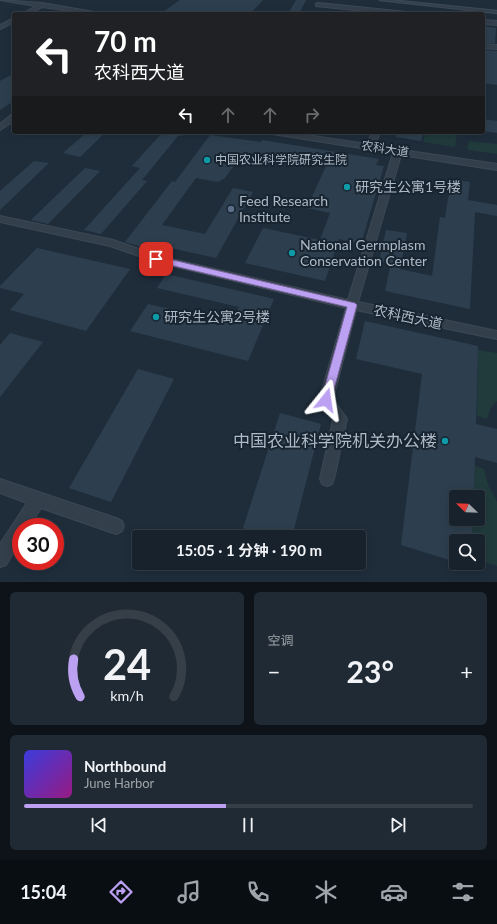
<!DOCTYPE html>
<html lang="zh">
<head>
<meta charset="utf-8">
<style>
  body { margin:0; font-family:Lato,"Noto Sans SC",sans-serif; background:#202a34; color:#f1f3f6; height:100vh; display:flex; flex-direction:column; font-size:15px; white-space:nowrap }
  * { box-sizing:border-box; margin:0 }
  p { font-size:13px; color:#9ea4a9 }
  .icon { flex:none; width:22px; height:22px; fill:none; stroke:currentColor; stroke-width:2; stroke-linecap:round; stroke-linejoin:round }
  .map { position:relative; height:582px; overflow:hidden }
  .sheet { display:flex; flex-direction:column; gap:10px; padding:10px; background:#0d1318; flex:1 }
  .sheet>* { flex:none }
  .hud { position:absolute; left:12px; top:12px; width:473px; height:122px; border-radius:4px; box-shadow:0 2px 10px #0003,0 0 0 1px #363f48; background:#202124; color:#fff; overflow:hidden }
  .needle { width:26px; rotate:293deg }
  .fabs { position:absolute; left:449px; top:490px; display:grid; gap:8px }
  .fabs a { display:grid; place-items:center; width:36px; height:36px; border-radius:4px; background:#17222c; box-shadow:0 2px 10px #0003,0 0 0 1px #363f48; font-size:20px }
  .speed { position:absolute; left:12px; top:518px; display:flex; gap:8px; font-size:20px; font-weight:700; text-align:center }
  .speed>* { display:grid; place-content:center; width:52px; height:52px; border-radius:50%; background:#17222c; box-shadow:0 2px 10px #0003,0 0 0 1px #363f48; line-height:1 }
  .speed .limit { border:6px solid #d22; background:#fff; color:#111 }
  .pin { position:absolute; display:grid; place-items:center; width:34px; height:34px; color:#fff; margin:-17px; border-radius:8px; box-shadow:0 2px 6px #0006 }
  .me { position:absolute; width:44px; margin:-22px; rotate:15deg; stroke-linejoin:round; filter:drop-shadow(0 0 3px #0008) }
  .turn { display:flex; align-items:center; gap:14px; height:84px; padding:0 16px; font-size:18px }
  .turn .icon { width:52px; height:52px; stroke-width:2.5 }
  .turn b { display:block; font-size:28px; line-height:34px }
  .lanes { display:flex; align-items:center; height:38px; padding:0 16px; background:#0003; justify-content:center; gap:20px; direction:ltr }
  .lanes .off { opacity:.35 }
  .big { font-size:30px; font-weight:700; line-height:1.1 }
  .sheet .card { flex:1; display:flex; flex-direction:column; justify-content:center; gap:6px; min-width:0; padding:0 14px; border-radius:6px; background:#202a34 }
  .sheet .dial { align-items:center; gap:0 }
  .dial svg { height:104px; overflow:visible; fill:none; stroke:#363f48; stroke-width:7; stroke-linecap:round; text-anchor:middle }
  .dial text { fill:#f1f3f6; stroke:none }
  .song { display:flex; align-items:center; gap:12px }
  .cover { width:48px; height:48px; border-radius:6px; background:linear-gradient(135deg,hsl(240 70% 55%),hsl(310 70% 35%)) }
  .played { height:4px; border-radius:2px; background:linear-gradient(90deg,#bca0f2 45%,#363f48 45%) }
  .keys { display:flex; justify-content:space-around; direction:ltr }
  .heat { display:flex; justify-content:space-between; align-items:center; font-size:22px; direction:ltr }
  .sheet .tiles { flex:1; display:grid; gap:10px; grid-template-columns:1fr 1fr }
  .card:last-child { grid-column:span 2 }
  .trip { position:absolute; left:132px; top:530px; width:234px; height:40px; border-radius:4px; background:#17222c; box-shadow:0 2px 10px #0003,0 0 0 1px #363f48; font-weight:700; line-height:40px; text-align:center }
  .tab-bar { display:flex; height:64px; justify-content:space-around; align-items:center; background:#090e12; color:#9ea4a9 }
  .tab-bar .icon { width:28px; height:28px }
  .tab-bar .active { color:#bca0f2 }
  .tab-bar b { font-size:18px; color:#f1f3f6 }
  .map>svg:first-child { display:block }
  .green { fill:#213b3c }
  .building { fill:#2d3f4f }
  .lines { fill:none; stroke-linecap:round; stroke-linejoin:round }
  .lane-casing { stroke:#3c4854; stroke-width:2.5 }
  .street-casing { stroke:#3c4854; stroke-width:2 }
  .lane { fill:#333f4b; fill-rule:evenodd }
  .street { fill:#333f4b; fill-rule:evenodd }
  .route { fill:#bca0f2; stroke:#7a689d }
  .culture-dot { fill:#0f9aa8; stroke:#18242f; stroke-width:1.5 }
  .service-dot { fill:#5c6f8a; stroke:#18242f; stroke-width:1.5 }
  .labels { text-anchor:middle; stroke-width:4; stroke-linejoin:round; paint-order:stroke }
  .far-street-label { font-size:12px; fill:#adbac7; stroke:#18242f }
  .far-poi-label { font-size:12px; fill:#adbac7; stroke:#18242f; text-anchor:start }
  .poi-label { font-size:14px; fill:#adbac7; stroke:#18242f; text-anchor:start }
  .street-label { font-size:14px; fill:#adbac7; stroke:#18242f }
  .near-poi-label { font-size:17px; fill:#adbac7; stroke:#18242f; text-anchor:end }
</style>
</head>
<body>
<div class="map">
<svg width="497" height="582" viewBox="0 0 497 582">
  <rect width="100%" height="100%" fill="#1f2d3b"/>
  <g class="green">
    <path d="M426 132 457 133 455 147 423 142Z"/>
    <path d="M469 141 497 144V154L469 150 467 148Z"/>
    <path d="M478 350 497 353V401L491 407 487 419 477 416Z"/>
    <path d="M475 466 484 469 487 482 497 502V566L478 560V541H472L473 519H478V497H474Z"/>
  </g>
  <g class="building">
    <path d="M180 0H263L250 14H160Z"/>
    <path d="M296 0H306L299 14H288Z"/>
    <path d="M483 26 496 28 495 43H483Z"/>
    <path d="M483 50 497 51V85L483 83Z"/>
    <path d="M14 73V101L0 110V81Z"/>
    <path d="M483 119 497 121V133L483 131Z"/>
    <path d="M87 132H106L80 157 63 153Z"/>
    <path d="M396 132H424L421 141 396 137Z"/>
    <path d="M161 134 178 136 142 180 147 181 101 234 84 230 140 168 132 166Z"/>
    <path d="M210 135 261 142 262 140 379 159 376 165 384 166 361 244 339 239 325 281 245 263 263 228 320 240 330 213 307 208 326 166 245 152 243 155H241L225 178 218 182 196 178 162 225 205 234 233 188 253 192 216 258 148 243 145 248 125 242 172 181 175 182Z"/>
    <path d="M34 161 49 163 0 210V191Z"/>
    <path d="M85 168 100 171 48 224 31 220Z"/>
    <path d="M451 179 470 182 468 200 497 205V216L475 212 470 309 385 291 391 263 379 261 386 230 407 233 400 269 432 276 440 217 445 218Z"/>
    <path d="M37 248 130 269 86 331 10 310 24 294 0 288V286Z"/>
    <path d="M166 274 274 299 248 361 130 331 148 304 170 309 166 315 206 325 209 318 231 323 239 307 157 288Z"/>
    <path d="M365 321 478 346 476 424 497 429V463L475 457 474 497H456V519H473L472 541H456V562L401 545 422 374 356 359Z"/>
    <path d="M10 333 43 342 0 397V345Z"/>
    <path d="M138 369 174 379 111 502 69 488Z"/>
    <path d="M280 413 321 424 292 537H271L243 528Z"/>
  </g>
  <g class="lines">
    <g class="lane-casing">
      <g id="lane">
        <path d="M380 0H389L497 11V13Z"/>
        <path d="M161 132 175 133 191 132 189 133C179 135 170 136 161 132Z"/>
      </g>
    </g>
    <g class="street-casing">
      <g id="street">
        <path d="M0 0 42 3 106 14H91L42 7 29 14H22L36 6Z"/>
        <path d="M318 3 407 12 410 14H391L316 6V4Z"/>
        <path d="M14 18V22L0 29V25Z"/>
        <path d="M483 20 497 21V25L483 24Z"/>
        <path d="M483 44 497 45V49L483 48Z"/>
        <path d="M11 115H14V121L0 130V124Z"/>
        <path d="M268 132H287L367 144 372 132H380L375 146 497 164V170L401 155 358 302 497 331V339L356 310 333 399 347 419 334 479 332 484 327 486 322 484 320 479 333 420 319 400 346 308 156 262 110 246 0 222V216L113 240 159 256 348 300 393 153 272 134Z"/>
        <path d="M0 479 116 518 122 521 124 526 122 531 116 534 41 508 29 527H21V540L6 565 0 567V544L27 503 0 493Z"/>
      </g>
    </g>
    <use href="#lane" class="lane"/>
    <use href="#street" class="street"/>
  </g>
  <path class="route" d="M156 256 355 303 357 305 330 404 326 405 322 404 321 400 347 307 153 261 152 259 153 257Z"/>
  <g class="culture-dot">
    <circle cx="207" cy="160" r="4"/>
    <circle cx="347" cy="187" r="4"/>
    <circle cx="292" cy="253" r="4"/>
    <circle cx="156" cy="317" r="4"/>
    <circle cx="445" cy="441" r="4"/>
  </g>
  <circle class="service-dot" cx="231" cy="209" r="4"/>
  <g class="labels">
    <g class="far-street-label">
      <text transform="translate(385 149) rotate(9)" y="4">农科大道</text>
    </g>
    <g class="far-poi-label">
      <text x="215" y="164">中国农业科学院研究生院</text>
    </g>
    <g class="poi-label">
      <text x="355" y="192">研究生公寓1号楼</text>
      <text x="239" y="206">Feed Research<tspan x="239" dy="16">Institute</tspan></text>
      <text x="300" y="250">National Germplasm<tspan x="300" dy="16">Conservation Center</tspan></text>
      <text x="164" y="322">研究生公寓2号楼</text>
    </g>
    <g class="street-label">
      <text transform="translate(408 317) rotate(12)" y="5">农科西大道</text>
    </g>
    <g class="near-poi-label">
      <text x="437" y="447">中国农业科学院机关办公楼</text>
    </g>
  </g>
</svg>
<div class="fabs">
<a><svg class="needle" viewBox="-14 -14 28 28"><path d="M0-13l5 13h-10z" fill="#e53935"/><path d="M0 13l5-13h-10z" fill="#9ea4a9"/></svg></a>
<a><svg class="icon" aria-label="search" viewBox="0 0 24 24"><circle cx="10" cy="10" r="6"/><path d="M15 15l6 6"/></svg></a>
</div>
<div class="speed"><div class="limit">30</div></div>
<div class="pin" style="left:156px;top:259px;background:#d93025"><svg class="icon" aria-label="arrive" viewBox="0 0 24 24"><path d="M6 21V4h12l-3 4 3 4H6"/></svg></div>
<svg class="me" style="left:326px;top:400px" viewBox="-20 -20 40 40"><path d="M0-17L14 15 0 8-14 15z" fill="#bca0f2" stroke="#fff" stroke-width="4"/></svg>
<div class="trip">15:05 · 1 分钟 · 190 m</div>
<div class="hud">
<div class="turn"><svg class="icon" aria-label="left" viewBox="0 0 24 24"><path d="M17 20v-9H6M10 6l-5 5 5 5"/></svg><div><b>70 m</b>农科西大道</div></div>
<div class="lanes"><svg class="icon" aria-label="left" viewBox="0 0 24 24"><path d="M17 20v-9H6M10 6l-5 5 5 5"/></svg><svg class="icon off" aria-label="ahead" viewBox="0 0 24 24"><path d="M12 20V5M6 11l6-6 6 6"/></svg><svg class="icon off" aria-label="ahead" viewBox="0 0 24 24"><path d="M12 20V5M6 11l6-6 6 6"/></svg><svg class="icon off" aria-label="right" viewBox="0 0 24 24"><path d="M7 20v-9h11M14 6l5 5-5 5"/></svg></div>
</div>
</div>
<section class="sheet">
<div class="tiles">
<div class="card dial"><svg viewBox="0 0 100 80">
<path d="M14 69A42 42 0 1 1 86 69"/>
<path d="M14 69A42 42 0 0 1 9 40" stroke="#bca0f2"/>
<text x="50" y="56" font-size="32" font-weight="700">24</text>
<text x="50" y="72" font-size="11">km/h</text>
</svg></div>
<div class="card"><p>空调</p>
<div class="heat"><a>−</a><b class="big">23°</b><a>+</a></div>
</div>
<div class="card">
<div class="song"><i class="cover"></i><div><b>Northbound</b><p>June Harbor</p></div></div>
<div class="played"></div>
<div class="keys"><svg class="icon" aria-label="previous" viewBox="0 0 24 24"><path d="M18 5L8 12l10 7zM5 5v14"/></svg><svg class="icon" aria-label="pause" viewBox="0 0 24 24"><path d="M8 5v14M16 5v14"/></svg><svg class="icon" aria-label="next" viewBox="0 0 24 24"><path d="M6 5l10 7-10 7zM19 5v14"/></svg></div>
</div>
</div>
</section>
<nav class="tab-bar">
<b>15:04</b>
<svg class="icon active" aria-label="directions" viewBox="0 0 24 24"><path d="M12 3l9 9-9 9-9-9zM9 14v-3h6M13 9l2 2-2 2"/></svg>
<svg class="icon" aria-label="music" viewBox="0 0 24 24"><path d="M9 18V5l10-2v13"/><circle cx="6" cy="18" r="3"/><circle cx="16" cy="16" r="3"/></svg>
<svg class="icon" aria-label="phone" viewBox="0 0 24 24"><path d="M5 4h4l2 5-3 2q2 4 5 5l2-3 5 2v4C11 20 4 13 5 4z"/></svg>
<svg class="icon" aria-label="climate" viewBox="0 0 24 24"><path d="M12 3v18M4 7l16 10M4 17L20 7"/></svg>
<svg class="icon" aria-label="car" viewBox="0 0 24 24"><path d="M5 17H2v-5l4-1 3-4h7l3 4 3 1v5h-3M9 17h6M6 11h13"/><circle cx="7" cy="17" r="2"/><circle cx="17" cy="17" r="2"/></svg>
<svg class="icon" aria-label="filters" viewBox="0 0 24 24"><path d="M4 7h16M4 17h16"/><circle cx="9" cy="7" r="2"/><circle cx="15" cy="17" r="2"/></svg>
</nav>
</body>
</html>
